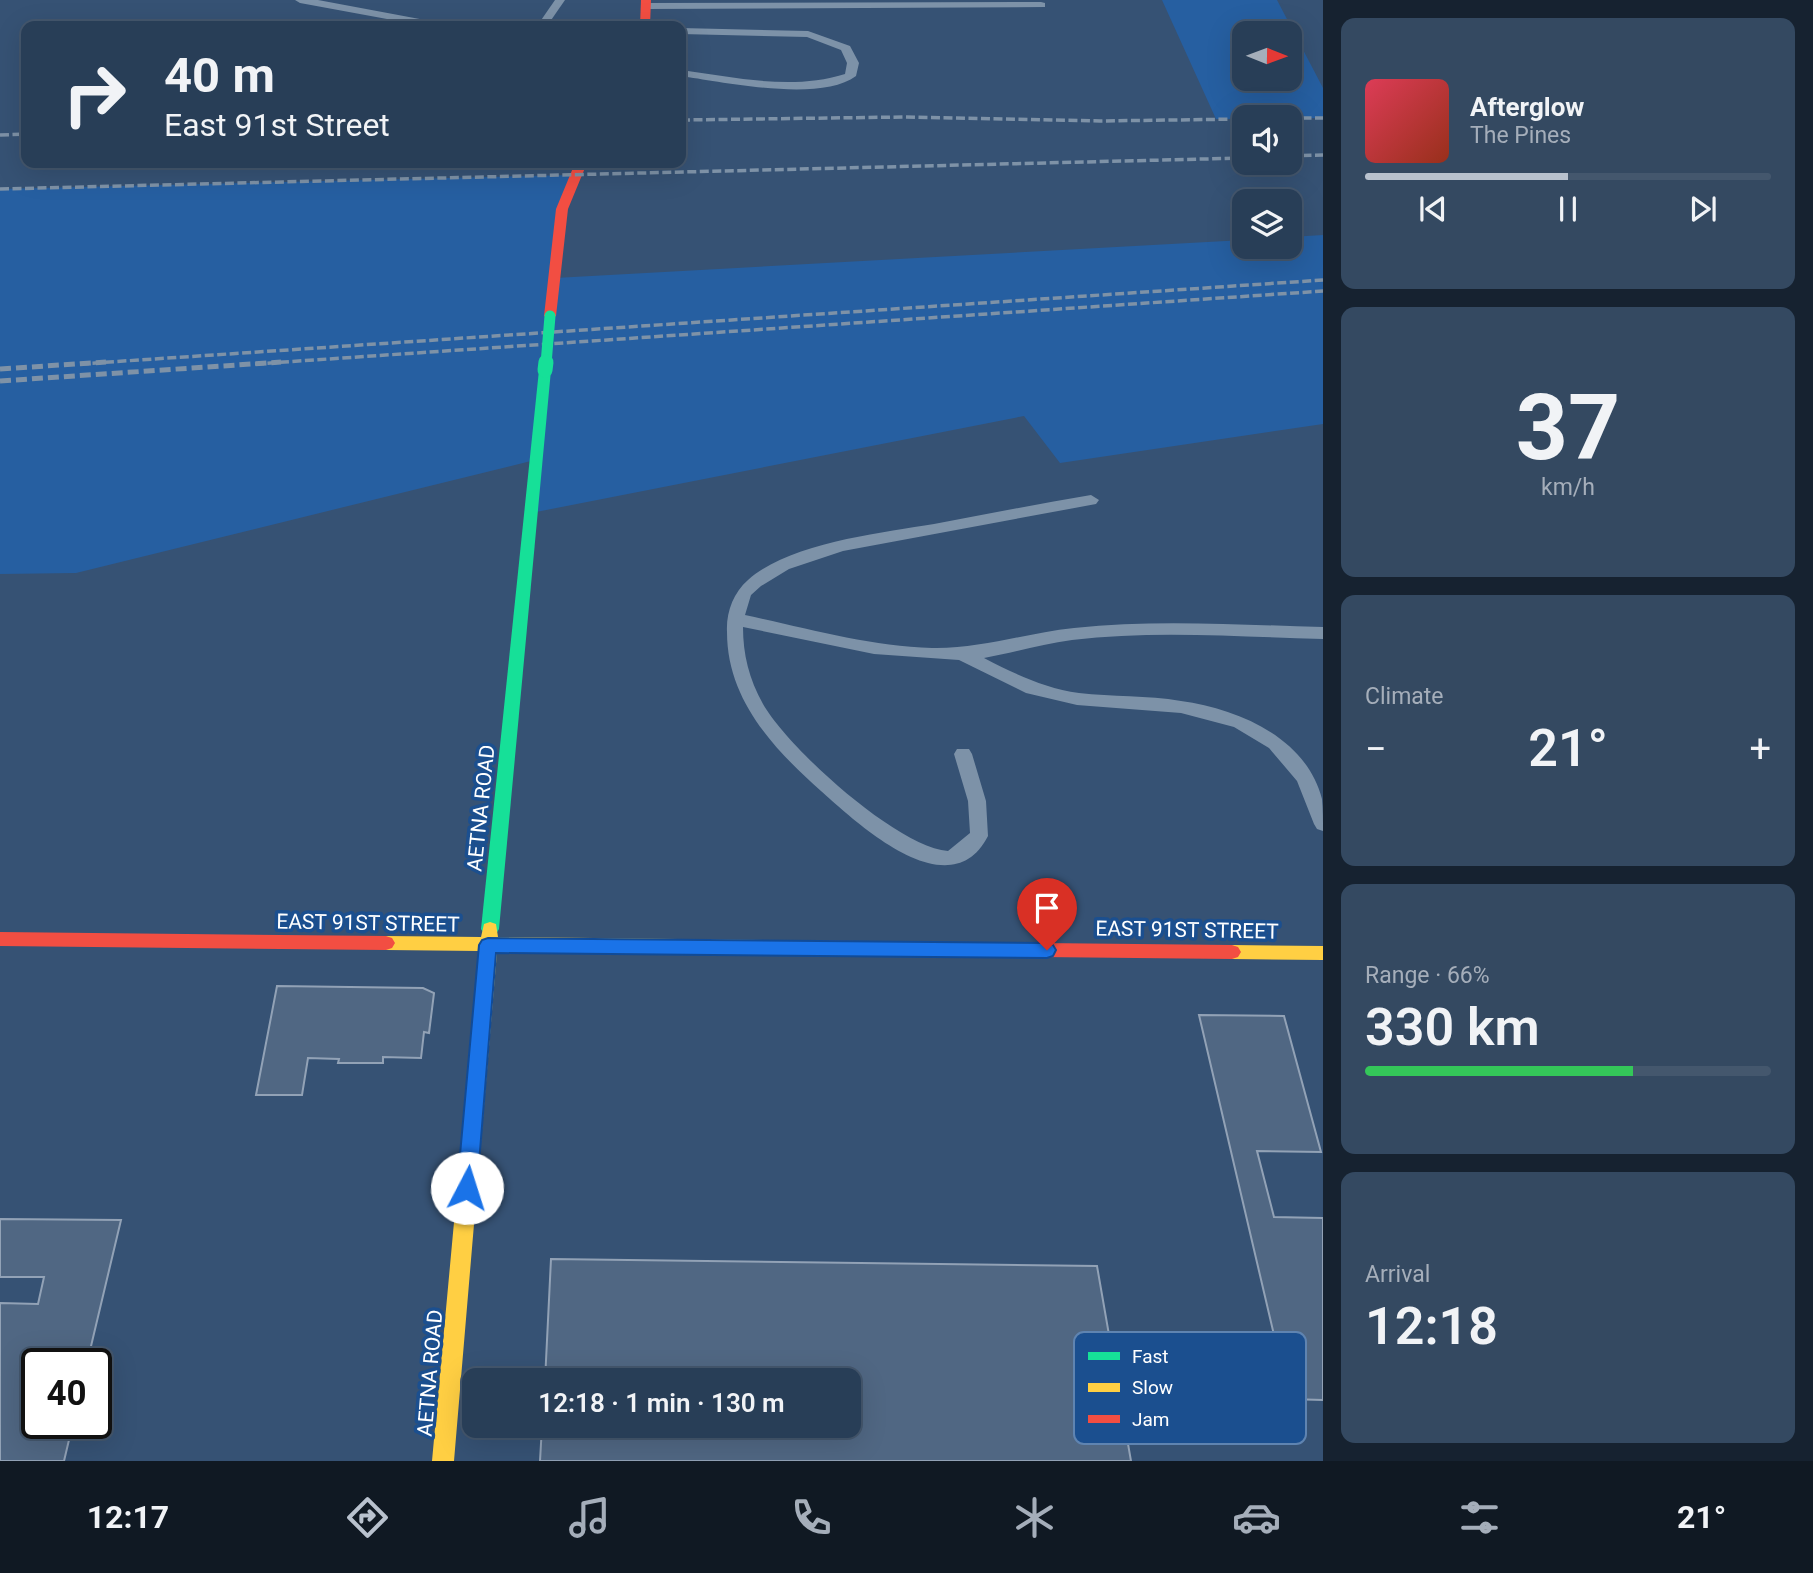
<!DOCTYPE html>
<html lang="en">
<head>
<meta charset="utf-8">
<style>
  body { margin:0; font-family:Roboto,sans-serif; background:#344961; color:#f1f3f6; height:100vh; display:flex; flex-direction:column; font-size:26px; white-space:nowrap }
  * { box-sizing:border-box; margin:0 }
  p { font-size:23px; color:#a5aeba }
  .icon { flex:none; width:38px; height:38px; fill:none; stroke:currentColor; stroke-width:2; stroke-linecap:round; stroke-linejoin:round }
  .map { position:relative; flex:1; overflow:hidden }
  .panel { display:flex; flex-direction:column; gap:18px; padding:18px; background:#162230; width:490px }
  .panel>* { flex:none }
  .top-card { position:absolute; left:21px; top:21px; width:665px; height:147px; border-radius:14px; box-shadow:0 7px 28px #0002,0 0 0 2px #44576d; background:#283e57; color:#f1f3f6; overflow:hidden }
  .needle { width:46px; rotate:91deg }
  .buttons { position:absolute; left:1232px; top:21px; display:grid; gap:14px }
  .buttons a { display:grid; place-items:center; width:70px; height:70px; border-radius:14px; background:#283e57; box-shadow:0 7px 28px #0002,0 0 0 2px #44576d; font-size:35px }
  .speed { position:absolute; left:21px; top:1348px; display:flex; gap:14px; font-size:35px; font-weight:700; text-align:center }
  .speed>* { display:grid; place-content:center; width:91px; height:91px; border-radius:50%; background:#283e57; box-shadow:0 7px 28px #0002,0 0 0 2px #44576d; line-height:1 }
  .speed .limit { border:4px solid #111; border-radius:10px; background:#fff; color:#111 }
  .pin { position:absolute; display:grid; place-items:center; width:60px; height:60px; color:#fff; margin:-72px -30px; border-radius:50% 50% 50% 0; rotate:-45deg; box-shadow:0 0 7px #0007 }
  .pin .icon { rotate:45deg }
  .me { position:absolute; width:77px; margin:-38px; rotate:5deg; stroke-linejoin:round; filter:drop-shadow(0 0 5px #0008) }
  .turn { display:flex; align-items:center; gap:24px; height:147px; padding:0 28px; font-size:32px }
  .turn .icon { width:91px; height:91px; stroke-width:2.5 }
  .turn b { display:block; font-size:49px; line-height:60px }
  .big { font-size:52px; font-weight:600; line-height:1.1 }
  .panel .card { flex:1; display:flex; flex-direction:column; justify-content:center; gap:10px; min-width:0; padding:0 24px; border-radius:14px; background:#344961 }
  .panel .dial { align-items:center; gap:0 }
  .dial b { font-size:91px; line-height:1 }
  .song { display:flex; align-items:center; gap:21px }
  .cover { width:84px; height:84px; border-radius:10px; background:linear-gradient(135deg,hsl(350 70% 55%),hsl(10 70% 35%)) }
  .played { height:7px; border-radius:4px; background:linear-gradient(90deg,#b9c2ce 50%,#44576d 50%) }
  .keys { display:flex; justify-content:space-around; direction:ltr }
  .heat { display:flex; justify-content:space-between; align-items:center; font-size:38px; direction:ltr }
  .charge { height:10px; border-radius:5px; background:linear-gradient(90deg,#34c759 66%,#44576d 0) }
  .trip { position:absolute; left:462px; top:1368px; width:399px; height:70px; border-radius:14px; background:#283e57; box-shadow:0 7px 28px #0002,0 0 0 2px #44576d; font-weight:600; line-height:70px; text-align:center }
  .menu { display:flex; height:112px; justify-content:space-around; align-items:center; background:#101923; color:#a5aeba }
  .menu .icon { width:49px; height:49px }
  .menu .on { color:#b9c2ce }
  .menu b { font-size:32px; color:#f1f3f6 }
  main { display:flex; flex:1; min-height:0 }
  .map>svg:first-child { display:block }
  .green { fill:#265fa1; fill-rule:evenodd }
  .building { fill:#506783; stroke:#92a2b6; stroke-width:2 }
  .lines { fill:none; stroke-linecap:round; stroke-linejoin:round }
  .lane { fill:#7d92a8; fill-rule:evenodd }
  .fast { fill:#16e098; fill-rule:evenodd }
  .slow { fill:#ffcf43; fill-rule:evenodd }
  .jam { fill:#f24e42; fill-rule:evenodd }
  .rail-far1 { stroke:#7e92a7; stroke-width:3.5; stroke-dasharray:9 3.5; stroke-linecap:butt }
  .rail { stroke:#7e92a7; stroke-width:5; stroke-dasharray:11 5; stroke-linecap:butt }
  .fast-bridge-far1 { stroke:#16e098; stroke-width:11 }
  .fast-bridge { stroke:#16e098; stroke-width:15 }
  .route { fill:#1a73e8; stroke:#114b97; stroke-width:2 }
  .labels { text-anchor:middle; stroke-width:7; stroke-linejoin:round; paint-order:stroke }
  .street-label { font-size:21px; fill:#fff; stroke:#1b4f8f }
  .key { fill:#1b4f8f; stroke:#5f84b1; stroke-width:2 }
  .key-label { font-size:19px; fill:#fff }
</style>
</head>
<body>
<main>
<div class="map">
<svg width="1323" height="1461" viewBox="0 0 1323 1461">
  <rect width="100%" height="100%" fill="#365274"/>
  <g class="green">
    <path d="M1162 0H1277L1323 88V118L1216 119ZM1244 33H1290V79H1244Z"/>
    <path d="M574 175 555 278 1244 240V247H1290V237L1323 235V424L1060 463 1024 416 531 513 535 460 76 573 0 574V189Z"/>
  </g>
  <g class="building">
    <path d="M277 986 423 988 434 993 429 1033 424 1032 421 1058 383 1057V1063H338L339 1059 308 1058 302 1095H256Z"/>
    <path d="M1199 1015 1284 1016 1321 1152 1257 1151 1274 1217 1323 1218V1400L1289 1399Z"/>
    <path d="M0 1219 121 1220 87 1363H37V1423H73L64 1461H0V1303L38 1304 44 1277H0Z"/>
    <path d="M551 1259 1097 1266 1131 1461H540L542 1426H849V1381H545Z"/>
  </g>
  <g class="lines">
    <g class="lane">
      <path d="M295 0H318L425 20 485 23 491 26H425L300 3Z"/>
      <path d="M555 0H565L547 26H537Z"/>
      <path d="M1041 2 1045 3V7L646 9 641 6 646 3Z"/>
      <path d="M681 28 808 31 850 46 859 63 856 76C820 103 723 82 681 76V70C735 77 791 91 845 74L847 63 841 50 807 37 681 34Z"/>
      <path d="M1091 495 1099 500 1096 504 843 551 789 569 761 586 751 595 745 615C806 628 869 646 932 648 981 649 1026 633 1074 628 1156 619 1240 625 1323 627V639C1240 637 1155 630 1072 640 1042 644 1013 653 984 658 1015 674 1044 688 1079 693 1112 697 1147 695 1181 701 1238 709 1306 737 1322 799 1323 809 1323 821 1323 831L1317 829 1314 824 1297 781 1269 748 1234 727 1181 713 1077 705 1026 693 959 660 874 654 743 627C743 654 749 679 763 704 788 748 897 847 948 851L970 833 968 801 954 754 957 749H969L972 754 986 801 988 836C950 910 858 824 821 791 774 749 727 700 727 632 726 613 733 593 748 580 789 543 880 533 934 524 986 514 1039 504 1091 495Z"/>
    </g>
    <path class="fast" d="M545 366 551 370 499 929 496 934 490 936 484 934 481 929 539 370Z"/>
    <g class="slow">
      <path d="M490 922 496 924 498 937 763 940 769 942 772 947 769 952 763 954 497 952 454 1461H432L479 951 386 950 380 948 377 943 380 938 386 936 481 937 484 924Z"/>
      <path d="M1232 945 1323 946V960L1232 959 1226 957 1223 952 1226 947Z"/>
    </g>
    <g class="jam">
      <path d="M641 0H651L650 26H640Z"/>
      <path d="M575 163H587L568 209 556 316 550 320 544 316 556 209Z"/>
      <path d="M0 932 386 936 392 938 395 943 392 948 386 950 0 946Z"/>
      <path d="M763 940 1232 945 1238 947 1241 952 1238 957 1232 959 763 954 757 952 754 947 757 942Z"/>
    </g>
    <g class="rail-far1">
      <path d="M1290 118H1323"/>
      <path d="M681 120 905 117 1100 121 1244 119"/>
      <path d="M0 135 26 134"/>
      <path d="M1290 156 1323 155"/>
      <path d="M0 189 1244 158"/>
      <path d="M80 364 1323 280"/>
      <path d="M255 364 1323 291"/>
    </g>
    <g class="rail">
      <path d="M0 369 106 362"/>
      <path d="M0 381 281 362"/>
    </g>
    <path class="fast-bridge-far1" d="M546 364 550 316"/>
    <path class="fast-bridge" d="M545 370 546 362"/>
  </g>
  <path class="route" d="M488 938 1047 943 1053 945 1056 950 1053 956 1047 958 496 953 477 1188 474 1194 467 1197 460 1194 457 1188 479 945 482 940Z"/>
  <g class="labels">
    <g class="street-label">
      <text transform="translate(481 808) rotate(-84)" y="7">AETNA ROAD</text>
      <text transform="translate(368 923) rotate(1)" y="7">EAST 91ST STREET</text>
      <text transform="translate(1187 930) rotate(1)" y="7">EAST 91ST STREET</text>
      <text transform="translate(430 1373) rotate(-85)" y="7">AETNA ROAD</text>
    </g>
  </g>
  <rect x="1074" y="1332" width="232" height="112" rx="10" class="key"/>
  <rect x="1088" y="1352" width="32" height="8" fill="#16e098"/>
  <rect x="1088" y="1383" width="32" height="9" fill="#ffcf43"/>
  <rect x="1088" y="1415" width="32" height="8" fill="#f24e42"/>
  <g class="key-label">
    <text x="1132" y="1363">Fast</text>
    <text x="1132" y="1394">Slow</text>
    <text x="1132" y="1426">Jam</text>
  </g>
</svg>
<div class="buttons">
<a><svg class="needle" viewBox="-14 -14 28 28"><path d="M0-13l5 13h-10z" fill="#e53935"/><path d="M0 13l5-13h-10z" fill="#a5aeba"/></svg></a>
<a><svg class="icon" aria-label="sound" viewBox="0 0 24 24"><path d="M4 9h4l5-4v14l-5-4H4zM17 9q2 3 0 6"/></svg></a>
<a><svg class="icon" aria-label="layers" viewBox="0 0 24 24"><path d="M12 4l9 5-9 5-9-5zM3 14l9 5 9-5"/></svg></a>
</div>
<div class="speed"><div class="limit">40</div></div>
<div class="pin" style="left:1047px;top:950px;background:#d93025"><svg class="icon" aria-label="arrive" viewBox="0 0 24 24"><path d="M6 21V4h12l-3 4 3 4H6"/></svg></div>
<svg class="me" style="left:467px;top:1188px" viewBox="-20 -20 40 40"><circle r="19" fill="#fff"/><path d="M0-13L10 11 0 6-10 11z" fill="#1a73e8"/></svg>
<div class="trip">12:18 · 1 min · 130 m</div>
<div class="top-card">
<div class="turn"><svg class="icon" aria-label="right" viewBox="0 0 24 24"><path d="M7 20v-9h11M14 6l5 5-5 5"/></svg><div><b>40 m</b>East 91st Street</div></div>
</div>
</div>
<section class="panel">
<div class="card">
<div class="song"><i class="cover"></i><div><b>Afterglow</b><p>The Pines</p></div></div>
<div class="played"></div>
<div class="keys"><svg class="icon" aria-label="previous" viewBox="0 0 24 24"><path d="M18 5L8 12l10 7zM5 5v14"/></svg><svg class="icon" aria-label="pause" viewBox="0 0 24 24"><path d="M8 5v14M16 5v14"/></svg><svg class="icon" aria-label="next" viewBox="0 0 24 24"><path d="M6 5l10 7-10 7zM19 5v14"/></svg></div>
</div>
<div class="card dial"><b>37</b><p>km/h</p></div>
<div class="card"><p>Climate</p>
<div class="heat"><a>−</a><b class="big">21°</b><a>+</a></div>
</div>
<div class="card"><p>Range · 66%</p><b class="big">330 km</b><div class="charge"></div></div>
<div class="card"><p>Arrival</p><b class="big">12:18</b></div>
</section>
</main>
<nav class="menu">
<b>12:17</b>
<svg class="icon on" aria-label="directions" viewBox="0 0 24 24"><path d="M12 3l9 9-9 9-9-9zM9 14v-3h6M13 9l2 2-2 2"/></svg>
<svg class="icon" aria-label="music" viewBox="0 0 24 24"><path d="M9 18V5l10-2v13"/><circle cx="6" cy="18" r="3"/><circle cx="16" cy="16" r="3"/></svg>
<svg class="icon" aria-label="phone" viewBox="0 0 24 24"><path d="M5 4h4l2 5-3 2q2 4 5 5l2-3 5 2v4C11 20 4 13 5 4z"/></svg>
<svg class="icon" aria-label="climate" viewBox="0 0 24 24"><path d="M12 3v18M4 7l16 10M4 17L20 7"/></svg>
<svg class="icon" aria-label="car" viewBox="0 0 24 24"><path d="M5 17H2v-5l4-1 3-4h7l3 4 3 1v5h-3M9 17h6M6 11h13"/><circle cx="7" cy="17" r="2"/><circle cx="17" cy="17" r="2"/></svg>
<svg class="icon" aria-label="filters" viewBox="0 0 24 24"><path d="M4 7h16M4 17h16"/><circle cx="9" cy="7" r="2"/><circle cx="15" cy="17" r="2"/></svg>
<b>21°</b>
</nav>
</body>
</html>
